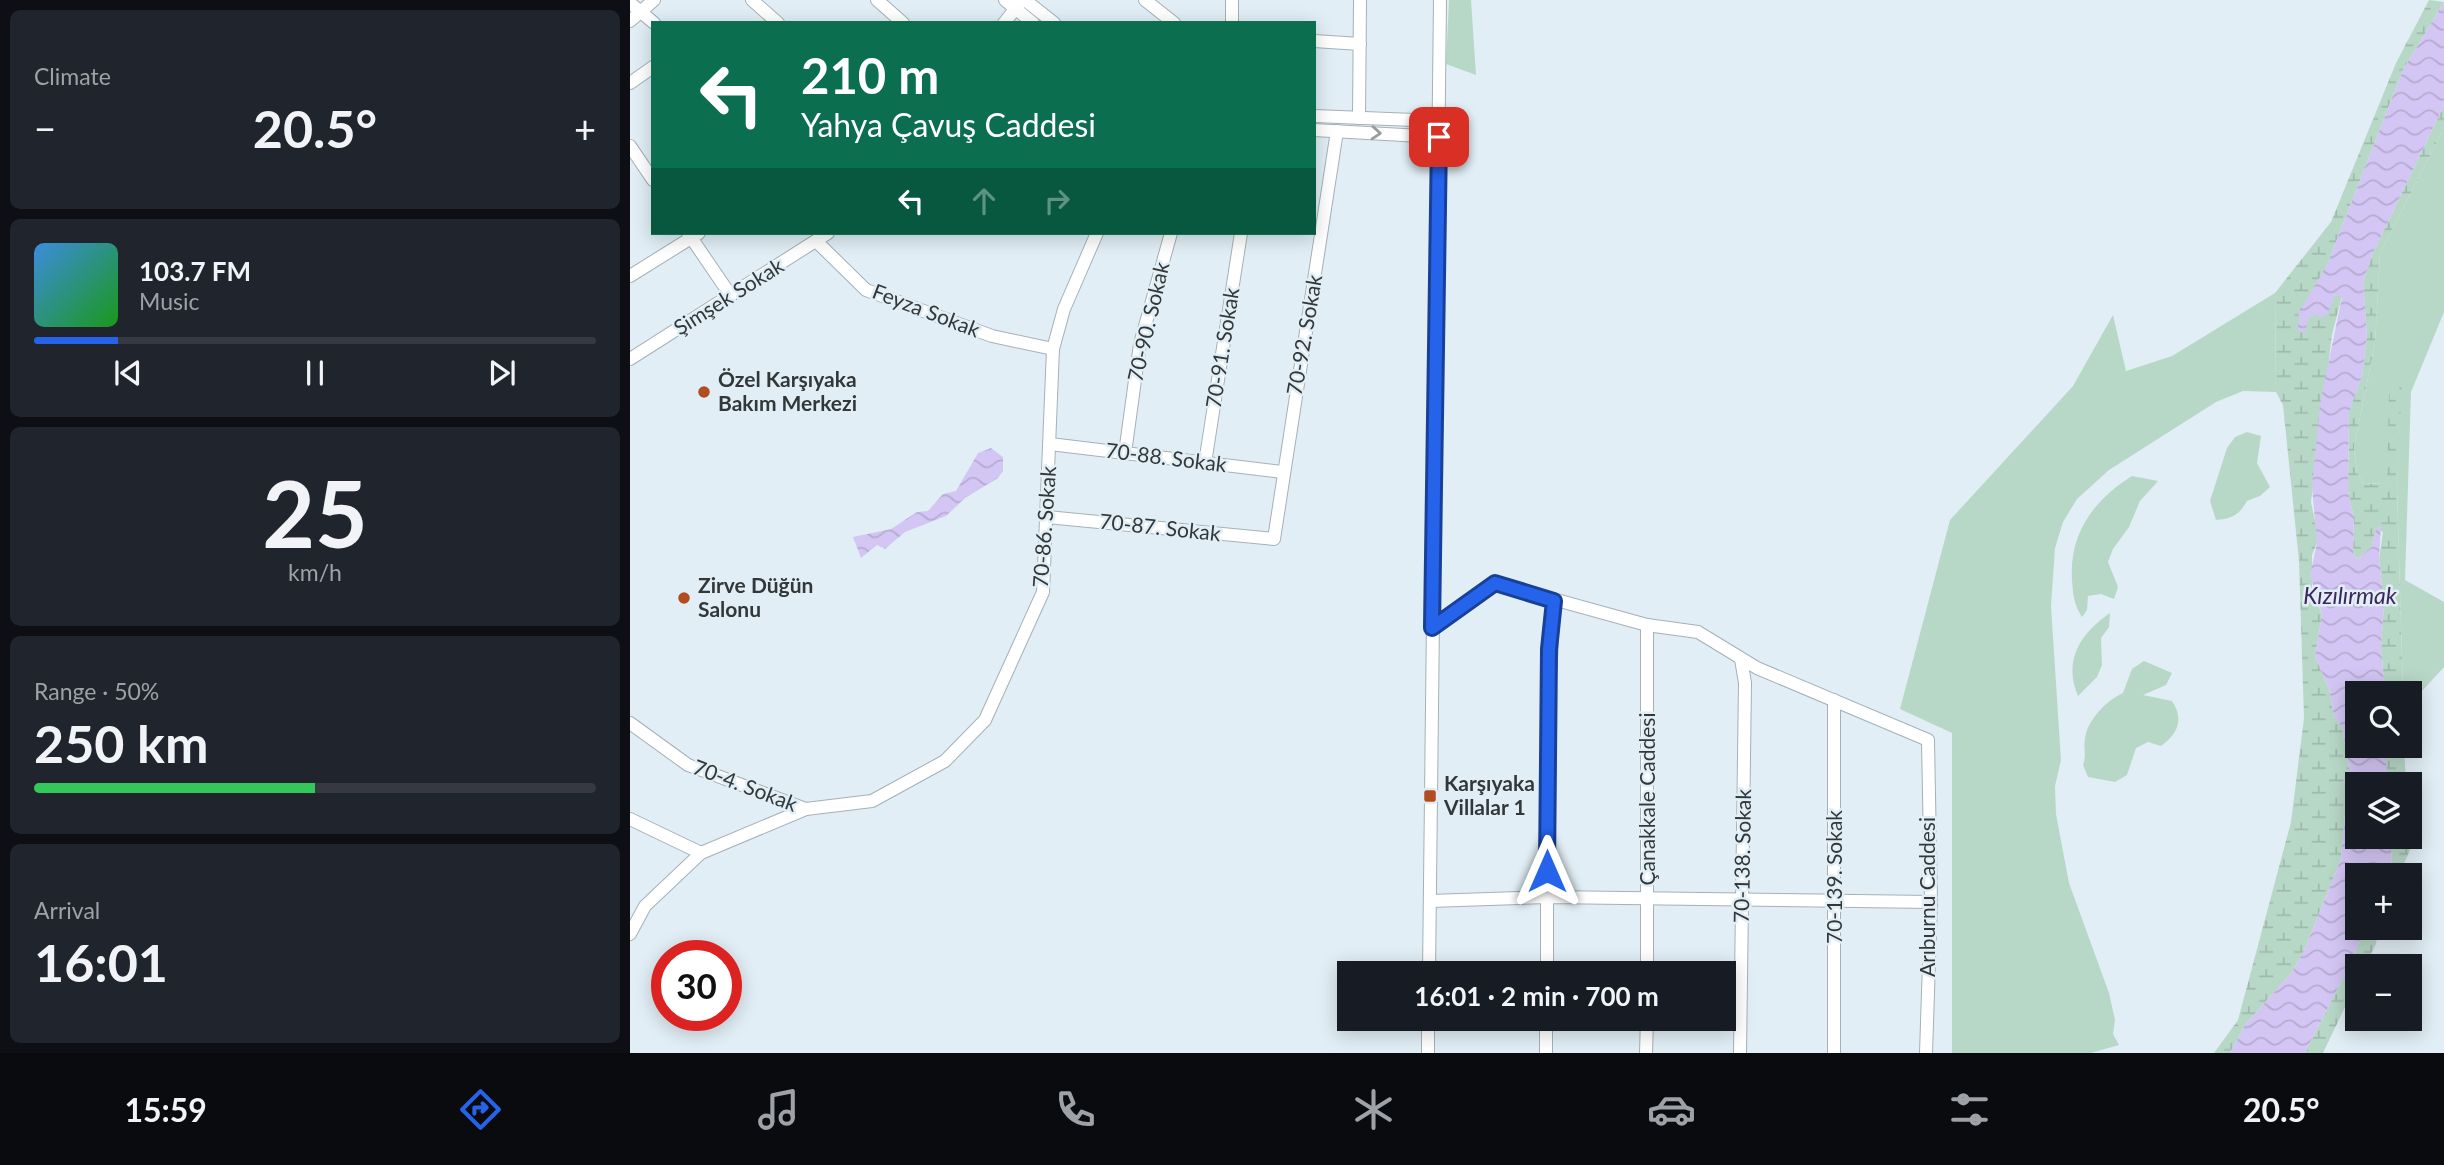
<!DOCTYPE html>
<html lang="en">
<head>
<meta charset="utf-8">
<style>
  body { margin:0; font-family:Lato,sans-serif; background:#20242c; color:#f1f3f6; height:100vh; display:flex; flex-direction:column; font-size:26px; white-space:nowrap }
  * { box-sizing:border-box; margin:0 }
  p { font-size:23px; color:#9ea1a6 }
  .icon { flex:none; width:38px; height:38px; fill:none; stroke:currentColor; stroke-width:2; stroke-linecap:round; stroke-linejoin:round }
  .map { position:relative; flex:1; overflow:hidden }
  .side { display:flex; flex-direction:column; gap:10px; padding:10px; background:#0d0f14; width:630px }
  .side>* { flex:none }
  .hud { position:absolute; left:21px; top:21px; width:665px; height:214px; border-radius:0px; box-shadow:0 4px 18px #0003; background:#0b6e4f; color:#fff; overflow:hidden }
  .tools { position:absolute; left:1715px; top:681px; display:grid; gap:14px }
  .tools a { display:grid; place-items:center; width:77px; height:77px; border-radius:0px; background:#171b24; box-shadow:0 4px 18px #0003; font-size:35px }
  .speed { position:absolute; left:21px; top:940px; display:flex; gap:14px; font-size:35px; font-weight:700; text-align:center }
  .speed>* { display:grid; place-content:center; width:91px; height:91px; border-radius:50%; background:#171b24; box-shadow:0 4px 18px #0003; line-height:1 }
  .speed .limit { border:10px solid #d22; background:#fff; color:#111 }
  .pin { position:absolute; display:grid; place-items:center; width:60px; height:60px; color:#fff; margin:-30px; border-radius:14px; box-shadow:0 4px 10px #0006 }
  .me { position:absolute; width:77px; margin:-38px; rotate:0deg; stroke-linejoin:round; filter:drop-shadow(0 0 5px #0008) }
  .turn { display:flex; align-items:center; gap:24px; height:147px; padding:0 35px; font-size:32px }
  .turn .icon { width:91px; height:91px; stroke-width:2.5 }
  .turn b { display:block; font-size:49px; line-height:60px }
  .lanes { display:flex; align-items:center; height:66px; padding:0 35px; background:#0003; justify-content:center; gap:35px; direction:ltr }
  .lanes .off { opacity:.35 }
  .big { font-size:52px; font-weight:700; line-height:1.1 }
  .side .card { flex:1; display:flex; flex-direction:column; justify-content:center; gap:10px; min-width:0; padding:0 24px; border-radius:10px; background:#20242c }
  .side .dial { align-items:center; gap:0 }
  .dial b { font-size:91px; line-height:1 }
  .song { display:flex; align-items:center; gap:21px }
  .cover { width:84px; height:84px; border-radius:10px; background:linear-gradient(135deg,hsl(210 70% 55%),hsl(120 70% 35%)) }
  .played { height:7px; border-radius:4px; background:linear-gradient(90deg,#2563eb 15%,#363941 15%) }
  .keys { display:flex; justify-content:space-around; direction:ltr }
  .heat { display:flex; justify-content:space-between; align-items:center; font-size:38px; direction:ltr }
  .charge { height:10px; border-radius:5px; background:linear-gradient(90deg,#34c759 50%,#363941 0) }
  .trip { position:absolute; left:707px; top:961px; width:399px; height:70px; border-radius:0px; background:#171b24; box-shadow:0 4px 18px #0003; font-weight:700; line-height:70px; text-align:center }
  .menu { display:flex; height:112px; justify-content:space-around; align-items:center; background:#090b0e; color:#9ea1a6 }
  .menu .icon { width:49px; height:49px }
  .menu .active { color:#2563eb }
  .menu b { font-size:32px; color:#f1f3f6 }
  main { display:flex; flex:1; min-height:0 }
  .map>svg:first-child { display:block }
  .green { fill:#b8d8c7 }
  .wetland { fill:url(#wetland-marsh) }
  .water { fill:url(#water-waves) }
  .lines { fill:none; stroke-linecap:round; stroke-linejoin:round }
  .minor-casing { stroke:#a5b1b7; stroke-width:14 }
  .minor { stroke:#fff; stroke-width:12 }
  .oneway { stroke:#989c9c }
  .route-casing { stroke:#184099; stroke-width:18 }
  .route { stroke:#2563eb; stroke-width:12 }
  .poi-dot { fill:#b24d21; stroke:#e1eef5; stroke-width:2.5 }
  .labels { text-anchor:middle; stroke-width:5; stroke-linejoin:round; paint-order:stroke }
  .street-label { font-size:21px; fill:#32383a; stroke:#e1eef5 }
  .poi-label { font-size:21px; font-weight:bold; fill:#32383a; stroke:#e1eef5; text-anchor:start }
  .water-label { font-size:23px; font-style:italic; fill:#3b265d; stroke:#e1eef5 }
</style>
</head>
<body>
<main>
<section class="side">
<div class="card"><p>Climate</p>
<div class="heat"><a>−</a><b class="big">20.5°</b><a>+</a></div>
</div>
<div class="card">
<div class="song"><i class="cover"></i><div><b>103.7 FM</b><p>Music</p></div></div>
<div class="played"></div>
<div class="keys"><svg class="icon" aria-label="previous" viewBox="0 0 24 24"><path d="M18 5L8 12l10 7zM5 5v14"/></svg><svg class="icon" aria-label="pause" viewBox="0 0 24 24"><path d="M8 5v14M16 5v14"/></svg><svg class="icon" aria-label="next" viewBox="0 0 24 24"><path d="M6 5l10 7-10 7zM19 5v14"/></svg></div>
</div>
<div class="card dial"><b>25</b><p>km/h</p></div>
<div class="card"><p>Range · 50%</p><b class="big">250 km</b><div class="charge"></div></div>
<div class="card"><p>Arrival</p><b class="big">16:01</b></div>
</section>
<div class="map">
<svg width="1814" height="1053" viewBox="0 0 1814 1053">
  <defs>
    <pattern id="wetland-marsh" width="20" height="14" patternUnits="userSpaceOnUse" patternTransform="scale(1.75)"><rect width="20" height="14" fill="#b8d8c7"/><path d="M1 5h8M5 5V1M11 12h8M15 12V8" fill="none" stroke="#9fbaac"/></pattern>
    <pattern id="water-waves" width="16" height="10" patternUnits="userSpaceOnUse" patternTransform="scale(1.75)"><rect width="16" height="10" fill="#d4c6f4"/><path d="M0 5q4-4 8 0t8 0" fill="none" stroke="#b6abd2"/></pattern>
  </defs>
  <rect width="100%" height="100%" fill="#e1eef5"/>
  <g class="green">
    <path d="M819 0H841L846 75 816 64Z"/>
    <path d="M1814 128V312L1781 392 1775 580 1814 602V667L1780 704V693H1773L1767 489 1771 383 1757 483 1734 484 1727 473 1724 447 1745 343 1750 253Z"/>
    <path d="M1645 293 1646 392 1613 391 1586 402 1479 470 1447 499 1433 522 1425 548 1421 606 1431 760 1425 786 1426 814 1439 883 1479 993 1485 1020 1483 1034 1489 1045 1461 1053H1322V733L1270 709 1320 520 1443 386 1483 315 1496 371 1542 356Z"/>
    <path d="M1617 432 1631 436 1627 463 1640 487 1630 496 1617 501C1609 515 1602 519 1586 520L1580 501 1597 448 1605 437Z"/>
    <path d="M1502 476 1528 481 1510 501 1499 527 1483 549 1478 562 1488 587 1484 599 1471 594 1458 596 1457 610 1452 617C1444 605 1443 594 1442 580 1439 533 1464 500 1502 476Z"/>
    <path d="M1480 613 1479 627 1471 638 1472 665 1467 677 1448 696C1433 660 1450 634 1480 613Z"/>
    <path d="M1514 661 1542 673 1536 685 1513 695 1542 701C1554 719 1548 734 1531 746L1518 742 1506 748 1497 775 1485 782 1458 777 1453 765C1457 754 1453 750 1455 739 1457 720 1477 700 1493 693L1502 669Z"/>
  </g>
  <g class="wetland">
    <path d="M1799 0 1814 2 1773 70 1697 265 1685 287 1678 319 1705 295 1712 296 1702 335 1681 502 1687 530V543L1682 555V589L1692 615 1685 656 1699 689 1704 716 1712 727 1719 769 1711 859 1674 951 1662 972 1615 1025 1600 1053H1584L1608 1020 1661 822 1674 718 1669 561 1653 405 1646 392 1645 293 1701 222 1766 63Z"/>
    <path d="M1814 105V128L1750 253 1745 343 1724 447 1727 473 1734 484 1757 483 1759 392 1772 382 1767 489 1773 693H1755L1751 648 1754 603 1749 559 1753 532 1746 529 1742 546 1728 559 1723 554 1724 519 1718 491 1719 411 1732 376 1737 335 1733 282 1742 255Z"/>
    <path d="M1754 746H1774L1776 784H1756Z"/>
    <path d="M1760 837H1779L1780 850 1769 875H1756L1762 862Z"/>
    <path d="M1735 928H1748L1746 944 1735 966H1727V982L1693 1053H1675L1722 960Z"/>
  </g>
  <g class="water">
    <path d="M1814 2V105L1742 255 1733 282 1737 335 1732 376 1719 412 1718 491 1724 519 1723 554 1728 559 1742 546 1746 529 1751 525 1749 559 1754 603 1751 648 1755 693H1727V746H1754L1758 781 1756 784H1727V836L1760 837 1762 862 1756 875H1727V928H1735L1722 960 1675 1053H1600L1615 1025 1662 972 1674 951 1711 859 1719 769 1712 727 1704 716 1699 689 1685 656 1692 615 1680 575 1687 543 1682 487 1690 404 1712 297 1705 295 1697 315 1691 317 1684 314 1678 319 1675 332H1668L1669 312 1697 265 1773 70Z"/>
    <path d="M361 448 373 457V471L368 478 335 498 316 516 275 532 255 549 247 545 231 558 223 537 261 529 287 512 298 511 313 494 326 491 348 453Z"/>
  </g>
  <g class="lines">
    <g class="minor-casing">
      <g id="minor">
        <path d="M122 0 148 23"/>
        <path d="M247 0 273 23"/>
        <path d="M375 0 403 23"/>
        <path d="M395 0 424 23"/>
        <path d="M515 0 544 23"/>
        <path d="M0 3 24 23"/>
        <path d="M0 21 24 0"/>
        <path d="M374 23 390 3"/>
        <path d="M602 23V0"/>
        <path d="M684 41 730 44"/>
        <path d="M0 83 23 67"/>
        <path d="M684 116 809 121"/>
        <path d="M729 118 730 0"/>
        <path d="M684 130 809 137"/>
        <path d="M0 146 23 180"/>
        <path d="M58 233 101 296"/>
        <path d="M186 241 236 290 362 336 423 349"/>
        <path d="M0 276 69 233"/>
        <path d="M0 359 198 233"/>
        <path d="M420 444 652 472"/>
        <path d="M495 453 510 344 541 233"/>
        <path d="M575 463 611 233"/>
        <path d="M417 517 644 539 707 131"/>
        <path d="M1017 625V973"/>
        <path d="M802 628 865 583 1017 625 1068 632 1127 668 1298 740 1301 902 1296 1053"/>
        <path d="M1204 700V1053"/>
        <path d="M0 723 58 765 176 809 242 801 315 761 355 720 413 592 423 349 434 309 467 233"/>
        <path d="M0 819 71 853"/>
        <path d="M800 901 917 897 1301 902"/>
        <path d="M0 934 15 906 71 853 176 809"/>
        <path d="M799 973 810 0"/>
        <path d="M917 973V739L924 601"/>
        <path d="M798 1053V1018"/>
        <path d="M916 1053V1018"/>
        <path d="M1016 1053 1017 1018"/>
        <path d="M1110 1053 1115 683 1111 659"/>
      </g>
    </g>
    <use href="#minor" class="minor"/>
  </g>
  <defs><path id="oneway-chevron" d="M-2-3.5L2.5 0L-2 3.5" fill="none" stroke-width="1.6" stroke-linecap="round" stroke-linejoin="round" transform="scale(1.75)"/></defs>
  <use class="oneway" href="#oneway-chevron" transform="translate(746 133) rotate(4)"/>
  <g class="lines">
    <g class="route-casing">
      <path id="route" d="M809 137 802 628 865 583 924 601 919 649 917 871"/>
    </g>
    <use href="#route" class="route"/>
  </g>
  <g class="poi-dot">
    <circle cx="74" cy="392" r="7"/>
    <circle cx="54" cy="598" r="7"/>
    <rect x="793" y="789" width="14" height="14" rx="3.5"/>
  </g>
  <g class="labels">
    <g class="street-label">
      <text transform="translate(99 297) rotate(-32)" y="7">Şimşek Sokak</text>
      <text transform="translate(296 311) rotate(21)" y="7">Feyza Sokak</text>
      <text transform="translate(519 322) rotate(-77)" y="7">70-90. Sokak</text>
      <text transform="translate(675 335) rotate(-80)" y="7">70-92. Sokak</text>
      <text transform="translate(593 348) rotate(-81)" y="7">70-91. Sokak</text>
      <text transform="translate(536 458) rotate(7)" y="7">70-88. Sokak</text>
      <text transform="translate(415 527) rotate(-86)" y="7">70-86. Sokak</text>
      <text transform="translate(530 528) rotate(6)" y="7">70-87. Sokak</text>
      <text transform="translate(115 786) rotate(21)" y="7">70-4. Sokak</text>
      <text transform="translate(1018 799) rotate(-90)" y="7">Çanakkale Caddesi</text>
      <text transform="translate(1113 856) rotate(-89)" y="7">70-138. Sokak</text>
      <text transform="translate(1205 877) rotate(-90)" y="7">70-139. Sokak</text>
      <text transform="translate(1298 897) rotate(-90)" y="7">Arıburnu Caddesi</text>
    </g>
    <g class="poi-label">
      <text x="88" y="387">Özel Karşıyaka<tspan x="88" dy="24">Bakım Merkezi</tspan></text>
      <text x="68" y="593">Zirve Düğün<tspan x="68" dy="24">Salonu</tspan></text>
      <text x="814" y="791">Karşıyaka<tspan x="814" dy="24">Villalar 1</tspan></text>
    </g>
    <g class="water-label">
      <text x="1720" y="604">Kızılırmak</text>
    </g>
  </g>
</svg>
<div class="tools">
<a><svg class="icon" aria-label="search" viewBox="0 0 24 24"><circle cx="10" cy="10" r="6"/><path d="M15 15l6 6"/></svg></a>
<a><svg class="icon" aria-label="layers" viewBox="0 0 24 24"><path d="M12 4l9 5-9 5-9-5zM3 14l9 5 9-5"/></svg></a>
<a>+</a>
<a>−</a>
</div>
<div class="speed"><div class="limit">30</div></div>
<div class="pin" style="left:809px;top:137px;background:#d93025"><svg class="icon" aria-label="arrive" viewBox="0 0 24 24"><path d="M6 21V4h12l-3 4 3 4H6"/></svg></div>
<svg class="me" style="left:917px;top:871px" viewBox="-20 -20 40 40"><path d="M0-17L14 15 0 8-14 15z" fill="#2563eb" stroke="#fff" stroke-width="4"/></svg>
<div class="trip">16:01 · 2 min · 700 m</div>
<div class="hud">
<div class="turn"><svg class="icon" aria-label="left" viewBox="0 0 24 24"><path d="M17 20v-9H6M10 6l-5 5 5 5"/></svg><div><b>210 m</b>Yahya Çavuş Caddesi</div></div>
<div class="lanes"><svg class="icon" aria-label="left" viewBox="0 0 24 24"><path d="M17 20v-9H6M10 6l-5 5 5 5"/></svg><svg class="icon off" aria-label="ahead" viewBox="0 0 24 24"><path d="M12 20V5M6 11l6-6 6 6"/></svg><svg class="icon off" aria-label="right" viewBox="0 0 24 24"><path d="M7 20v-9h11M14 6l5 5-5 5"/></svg></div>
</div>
</div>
</main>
<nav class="menu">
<b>15:59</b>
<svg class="icon active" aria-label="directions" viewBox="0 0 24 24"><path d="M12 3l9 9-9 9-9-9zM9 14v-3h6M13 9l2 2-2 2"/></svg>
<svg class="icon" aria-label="music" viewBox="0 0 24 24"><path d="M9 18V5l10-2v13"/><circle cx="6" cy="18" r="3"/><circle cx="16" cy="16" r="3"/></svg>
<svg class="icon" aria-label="phone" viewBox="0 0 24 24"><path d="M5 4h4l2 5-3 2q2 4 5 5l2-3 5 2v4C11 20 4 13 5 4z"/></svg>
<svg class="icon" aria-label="climate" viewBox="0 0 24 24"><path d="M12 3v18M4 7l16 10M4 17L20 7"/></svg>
<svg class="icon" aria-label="car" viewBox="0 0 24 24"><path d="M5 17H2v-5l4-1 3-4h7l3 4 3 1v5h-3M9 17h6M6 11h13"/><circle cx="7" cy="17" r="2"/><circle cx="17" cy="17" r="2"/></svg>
<svg class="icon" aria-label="filters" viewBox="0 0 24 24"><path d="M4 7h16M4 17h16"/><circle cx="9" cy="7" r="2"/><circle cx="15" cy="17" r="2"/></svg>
<b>20.5°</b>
</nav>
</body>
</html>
